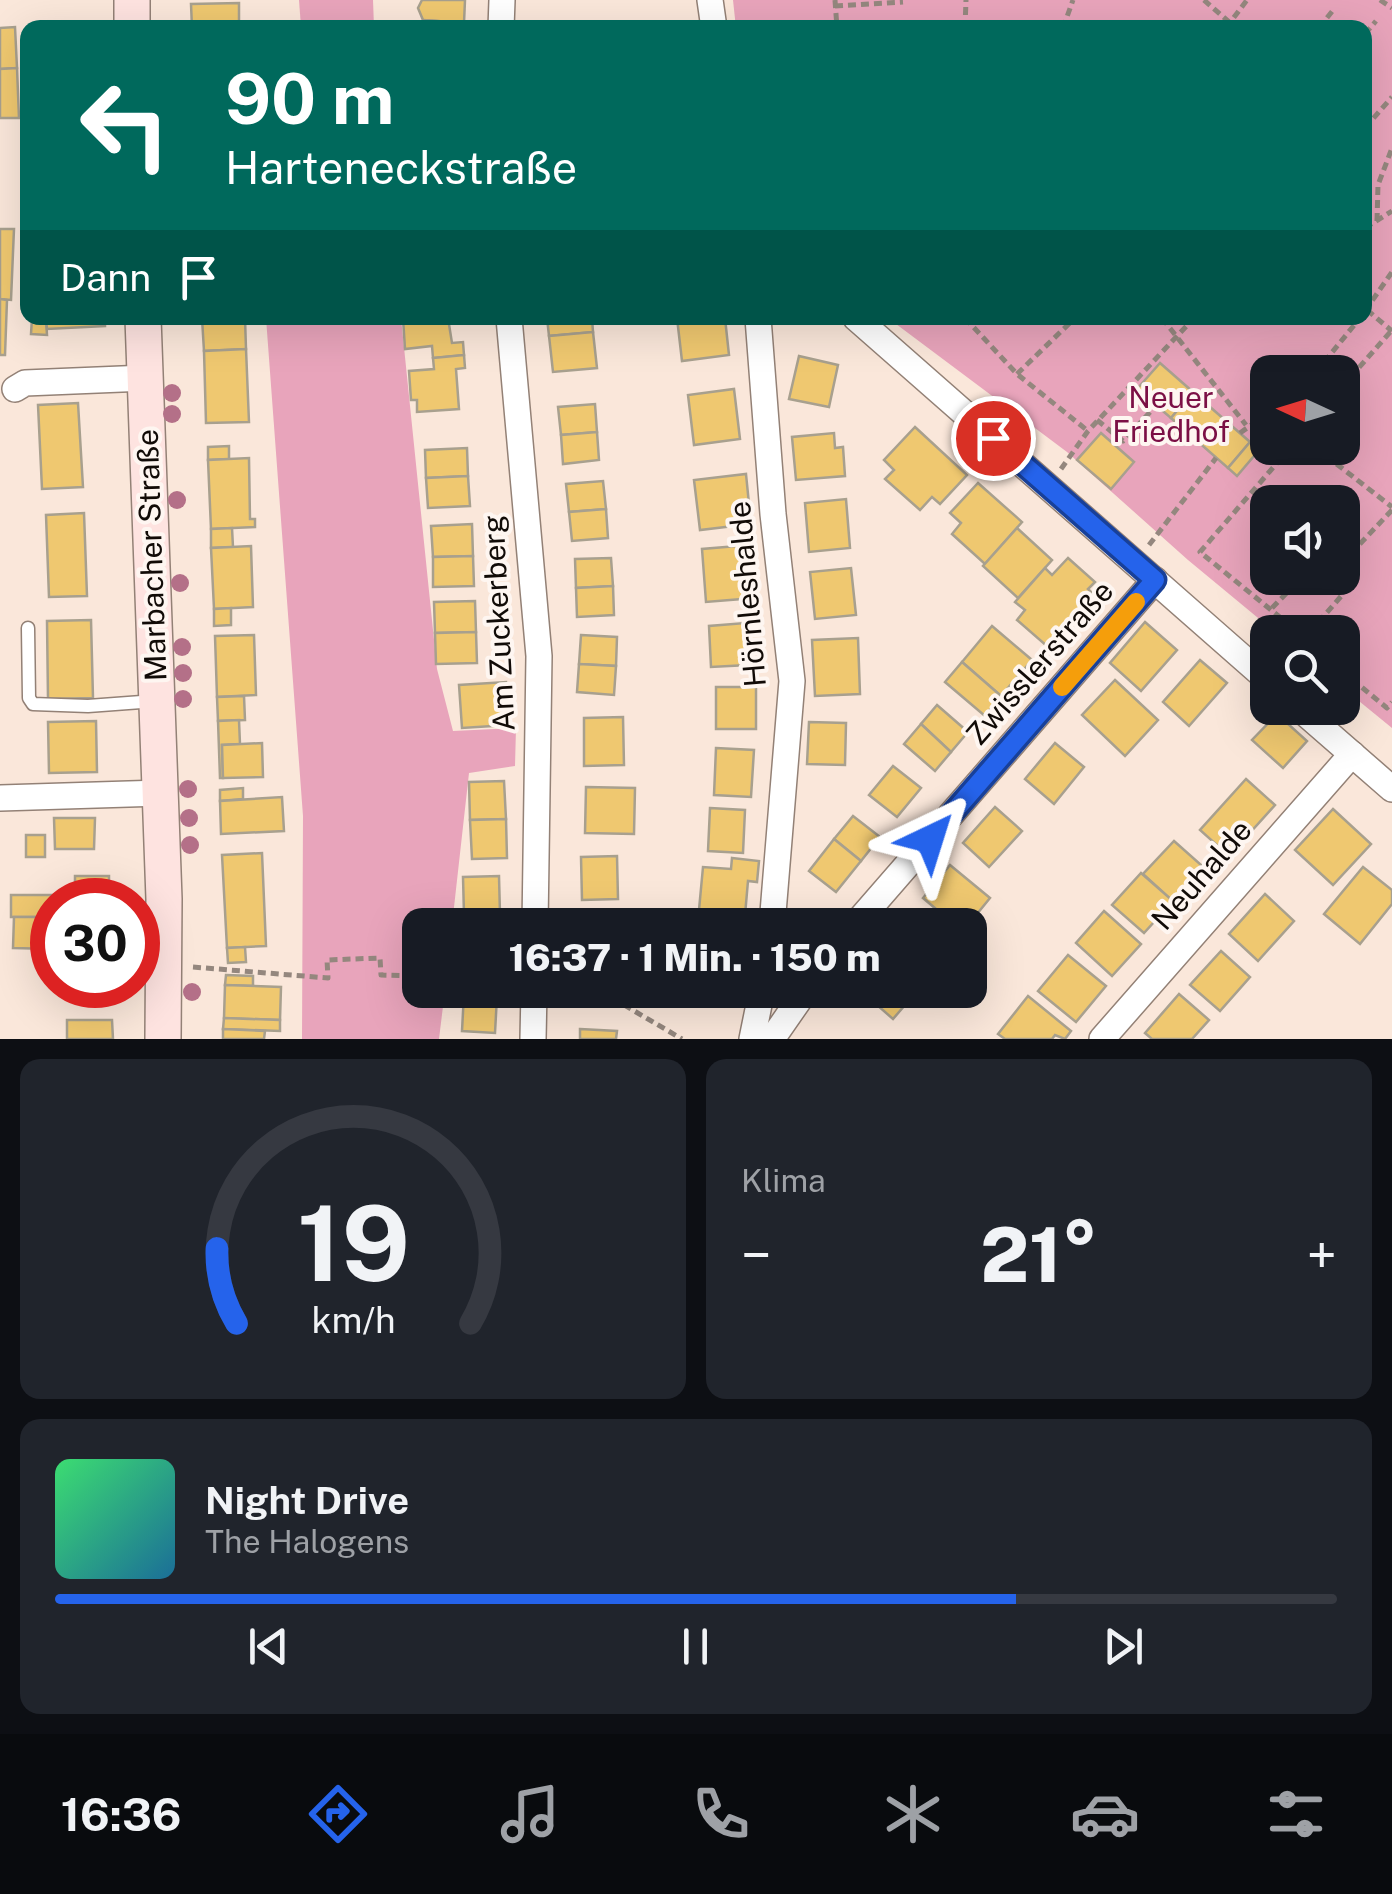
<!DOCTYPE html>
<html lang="de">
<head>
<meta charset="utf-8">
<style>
  body { margin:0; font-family:"Public Sans",sans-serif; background:#20242c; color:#f1f3f6; height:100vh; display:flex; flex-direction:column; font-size:38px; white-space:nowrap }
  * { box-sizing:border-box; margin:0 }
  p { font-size:32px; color:#9ea1a6 }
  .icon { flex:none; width:55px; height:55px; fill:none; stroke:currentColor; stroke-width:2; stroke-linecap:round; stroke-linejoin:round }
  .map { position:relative; height:1039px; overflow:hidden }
  .panel { display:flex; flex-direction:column; gap:20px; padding:20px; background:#0d0f14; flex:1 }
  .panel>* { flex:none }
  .hud { position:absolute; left:20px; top:20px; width:1352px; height:305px; border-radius:20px; box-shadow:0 10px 40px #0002; background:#00695c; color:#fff; overflow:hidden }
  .needle { width:65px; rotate:274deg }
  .controls { position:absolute; left:1250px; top:355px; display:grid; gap:20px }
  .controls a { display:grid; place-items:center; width:110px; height:110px; border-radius:20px; background:#171b24; box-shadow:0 10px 40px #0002; font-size:50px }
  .speed { position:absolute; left:30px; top:878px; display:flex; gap:20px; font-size:50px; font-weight:700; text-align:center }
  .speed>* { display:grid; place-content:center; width:130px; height:130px; border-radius:50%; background:#171b24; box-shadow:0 10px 40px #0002; line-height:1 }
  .speed .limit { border:15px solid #d22; background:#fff; color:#111 }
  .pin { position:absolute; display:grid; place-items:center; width:85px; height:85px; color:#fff; margin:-42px; border:5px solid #fff; border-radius:50%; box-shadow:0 2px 10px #0007 }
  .me { position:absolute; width:110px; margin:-55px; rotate:41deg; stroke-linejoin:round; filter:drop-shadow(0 0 8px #0008) }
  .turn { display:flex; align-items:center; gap:35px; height:210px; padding:0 40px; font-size:45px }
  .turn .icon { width:130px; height:130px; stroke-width:2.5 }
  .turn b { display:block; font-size:70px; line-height:85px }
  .then { display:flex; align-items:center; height:95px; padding:0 40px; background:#0003; gap:20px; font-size:38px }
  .big { font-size:75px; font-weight:800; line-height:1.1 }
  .panel .widget { flex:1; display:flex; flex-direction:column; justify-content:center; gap:15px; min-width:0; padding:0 35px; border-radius:20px; background:#20242c }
  .panel .dial { align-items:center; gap:0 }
  .dial svg { height:260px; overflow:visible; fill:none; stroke:#363941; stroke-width:7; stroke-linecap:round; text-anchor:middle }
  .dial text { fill:#f1f3f6; stroke:none }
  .song { display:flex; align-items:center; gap:30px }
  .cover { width:120px; height:120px; border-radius:15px; background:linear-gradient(135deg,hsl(140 70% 55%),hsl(200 70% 35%)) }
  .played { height:10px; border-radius:5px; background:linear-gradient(90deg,#2563eb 75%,#363941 75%) }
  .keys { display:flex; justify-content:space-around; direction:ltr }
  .heat { display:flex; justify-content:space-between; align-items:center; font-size:55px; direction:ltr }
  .panel .tiles { flex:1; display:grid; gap:20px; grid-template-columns:1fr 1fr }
  .widget:last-child { grid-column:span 2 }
  .trip { position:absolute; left:402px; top:908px; width:585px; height:100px; border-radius:20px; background:#171b24; box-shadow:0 10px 40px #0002; font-weight:800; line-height:100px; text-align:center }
  .tab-bar { display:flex; height:160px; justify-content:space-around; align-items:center; background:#090b0e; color:#9ea1a6 }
  .tab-bar .icon { width:70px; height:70px }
  .tab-bar .current { color:#2563eb }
  .tab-bar b { font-size:45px; color:#f1f3f6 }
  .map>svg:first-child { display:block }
  .green { fill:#e8a4bb; fill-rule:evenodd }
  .building { fill:#efc870; stroke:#a8a08e; stroke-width:2.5 }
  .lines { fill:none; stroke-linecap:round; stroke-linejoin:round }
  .service-casing { stroke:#938176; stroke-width:15 }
  .minor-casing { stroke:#938176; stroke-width:28 }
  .secondary-casing { stroke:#938176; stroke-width:38 }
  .path { stroke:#94877e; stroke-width:5; stroke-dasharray:8 5; stroke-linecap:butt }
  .service { stroke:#fff; stroke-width:12 }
  .minor { stroke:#fff; stroke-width:25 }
  .secondary { stroke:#fee3e0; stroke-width:35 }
  .tree { fill:#b47088 }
  .route-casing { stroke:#184099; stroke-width:25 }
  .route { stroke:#2563eb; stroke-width:18 }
  .slow { stroke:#f59e0b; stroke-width:18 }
  .labels { text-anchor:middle; stroke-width:8; stroke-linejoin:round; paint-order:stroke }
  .park-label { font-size:30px; fill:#7b0f45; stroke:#fef6f1 }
  .street-label { font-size:30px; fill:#110b07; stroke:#fef6f1 }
</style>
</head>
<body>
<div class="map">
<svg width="1392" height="1039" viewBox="0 0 1392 1039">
  <rect width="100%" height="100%" fill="#fae7da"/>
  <g class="green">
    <path d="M299 0H373L374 27H301Z"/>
    <path d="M733 0H1392V728L1343 688 1342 632H1275L1188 560 1067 452 888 318H1365V28H736ZM1268 372H1342V448H1268ZM1268 502H1342V578H1268Z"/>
    <path d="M266 318H401L437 669 453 731 516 728 515 766 469 773 452 925H420V990H445L439 1039H302L303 816Z"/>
  </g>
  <g class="building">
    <path d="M422 0H465L464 23 423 20 418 8Z"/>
    <path d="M239 3V28H192L191 4Z"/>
    <path d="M423 20 464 23 463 28H419Z"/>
    <path d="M15 27 17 68 0 69V28Z"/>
    <path d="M17 68 19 118H0V69Z"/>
    <path d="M0 229H14L11 300 0 299Z"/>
    <path d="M0 299 7 300 5 355H0Z"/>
    <path d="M32 318H46L47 335 31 334Z"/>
    <path d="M46 318H105V326L47 329Z"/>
    <path d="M202 318H245L246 349 204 351Z"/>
    <path d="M403 318H448L452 343 463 342 464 355 433 358 432 346 405 349Z"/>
    <path d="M547 318H592L593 332 549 336Z"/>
    <path d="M677 318H725L729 355 682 361Z"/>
    <path d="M593 332 597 368 553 372 549 336Z"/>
    <path d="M246 349 249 422 206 423 204 351Z"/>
    <path d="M464 355 465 368 456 369 459 409 417 412V400H411L409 371 434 369 433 358Z"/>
    <path d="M799 356 838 365 829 407 789 399Z"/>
    <path d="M1160 363 1193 392 1171 418 1137 389Z"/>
    <path d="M734 389 740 439 694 445 688 395Z"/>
    <path d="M1193 392 1250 442 1228 468 1171 418Z"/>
    <path d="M78 403 83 487 42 489 38 405Z"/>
    <path d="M595 404 597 432 561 435 558 407Z"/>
    <path d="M915 427 967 475 940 504 932 497 920 510 885 479 894 470 884 460Z"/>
    <path d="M597 432 599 460 563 464 561 435Z"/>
    <path d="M834 433 835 448 843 447 845 476 796 480 792 437Z"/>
    <path d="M1101 433 1134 462 1111 489 1077 460Z"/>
    <path d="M1250 442 1259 450 1237 476 1228 468Z"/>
    <path d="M229 446V459L208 460V447Z"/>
    <path d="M467 448 468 476 426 478 425 450Z"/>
    <path d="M249 458 250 519H255V527L211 529 208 460Z"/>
    <path d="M746 474 751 524 700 530 694 480Z"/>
    <path d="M468 476 470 506 428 508 426 478Z"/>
    <path d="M603 481 606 509 569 512 566 484Z"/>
    <path d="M978 483 1022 522 985 564 952 534 961 523 950 513Z"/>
    <path d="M846 499 850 548 809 552 805 503Z"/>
    <path d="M606 509 608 538 572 541 569 512Z"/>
    <path d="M84 513 87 596 49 597 46 515Z"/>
    <path d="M472 524 473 556 433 557 431 526Z"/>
    <path d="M232 528 233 547 211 548V529Z"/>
    <path d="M1017 528 1052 560 1018 598 983 566Z"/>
    <path d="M749 545 754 598 706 602 702 549Z"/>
    <path d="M251 546 253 607 214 609 211 548Z"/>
    <path d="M473 556 474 586 433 587V557Z"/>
    <path d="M611 558 613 586 576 588 575 559Z"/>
    <path d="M1068 558 1095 582 1088 589 1094 595 1048 647 1017 620 1025 610 1015 602 1045 568 1052 575Z"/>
    <path d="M851 568 856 615 815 619 810 572Z"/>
    <path d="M613 586 614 615 577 617 576 588Z"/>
    <path d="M475 601 476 632 435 633 434 602Z"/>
    <path d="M231 608V625L214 626V609Z"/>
    <path d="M91 620 93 698 48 699 47 621Z"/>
    <path d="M1145 622 1177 650 1141 691 1110 663Z"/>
    <path d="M745 623 748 665 711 667 709 626Z"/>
    <path d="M992 626 1032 660 1001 696 962 662Z"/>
    <path d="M476 632 477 663 436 664 435 633Z"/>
    <path d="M254 635 256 695 217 697 215 636Z"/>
    <path d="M581 635 617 637 616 666 579 664Z"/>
    <path d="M858 638 860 694 815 696 812 640Z"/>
    <path d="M1200 660 1227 683 1189 726 1163 702Z"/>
    <path d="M962 662 1001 696 985 716 945 682Z"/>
    <path d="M579 664 616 666 614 695 577 692Z"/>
    <path d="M1115 680 1158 720 1125 756 1082 715Z"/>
    <path d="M506 682 508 725 462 728 459 685Z"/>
    <rect x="716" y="687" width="40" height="42"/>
    <path d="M244 696 245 720 218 721 217 697Z"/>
    <path d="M937 705 968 732 951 752 921 724Z"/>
    <path d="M1277 714 1307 741 1283 768 1252 740Z"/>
    <path d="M623 717 624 765 584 766V718Z"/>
    <path d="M239 720 240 744 222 745 223 778H220L218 721Z"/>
    <path d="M96 721 97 772 49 773 48 722Z"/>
    <path d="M809 722 846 723 845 765 807 764Z"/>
    <path d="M921 724 951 752 935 771 904 744Z"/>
    <path d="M262 743 263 777 223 778 222 745Z"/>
    <path d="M1055 743 1084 767 1054 804 1025 779Z"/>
    <path d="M716 748 754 750 751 797 714 795Z"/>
    <path d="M893 766 921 788 897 817 869 795Z"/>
    <path d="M1246 779 1275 805 1229 856 1200 830Z"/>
    <path d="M504 781 506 819 470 820 469 782Z"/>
    <path d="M586 787 635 788 634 834 585 833Z"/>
    <path d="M243 788V799L220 801V790Z"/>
    <path d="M282 797 284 831 221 834 220 801Z"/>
    <path d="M995 807 1022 831 989 867 963 843Z"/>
    <path d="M710 808 745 810 743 853 708 851Z"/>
    <path d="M1333 809 1371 844 1333 885 1295 850Z"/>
    <path d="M853 816 880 837 861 861 834 839Z"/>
    <path d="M54 818H95L94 849H55Z"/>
    <path d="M506 819 507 858 472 859 470 820Z"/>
    <rect x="26" y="835" width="19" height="22"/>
    <path d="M834 839 861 861 836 892 809 871Z"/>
    <path d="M1174 841 1209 872 1178 906 1143 874Z"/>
    <path d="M262 853 266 946 227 948 222 855Z"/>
    <path d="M617 856 618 899 582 900 581 857Z"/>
    <path d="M732 858 759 861 757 882 748 881 745 915 699 910 703 867 731 869Z"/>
    <path d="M950 865 990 898 968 925H955L923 898Z"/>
    <path d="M1363 867 1392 890V904L1360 944 1324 914Z"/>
    <path d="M1141 873 1173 901 1144 933 1112 905Z"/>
    <path d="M75 876H109V900H67V888H75Z"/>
    <path d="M499 876 500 914 464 915 463 877Z"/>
    <path d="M1265 894 1294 921 1258 961 1229 934Z"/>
    <path d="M11 895H55L52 917H11Z"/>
    <path d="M1104 911 1141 944 1112 976 1076 943Z"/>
    <path d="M500 914V925H465L464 915Z"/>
    <path d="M14 917H52V949L13 948Z"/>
    <path d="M245 947 246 962 228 963 227 948Z"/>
    <path d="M1221 951 1250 977 1220 1011 1190 985Z"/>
    <path d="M1068 955 1106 986 1076 1022 1038 991Z"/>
    <path d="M226 975 253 976V986L225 985Z"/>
    <path d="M225 985 281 987 280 1020 224 1018Z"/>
    <path d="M860 990H916L917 991 893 1019Z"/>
    <path d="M464 993 497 996 495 1033 462 1031Z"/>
    <path d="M1179 994 1209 1020 1192 1039H1152L1145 1033Z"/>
    <path d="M1028 996 1071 1031 1065 1039 1055 1035 1052 1039H1005L998 1034Z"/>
    <path d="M224 1018 280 1020V1031L223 1029Z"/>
    <path d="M67 1020H112L113 1039H67Z"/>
    <path d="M223 1029 265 1031 264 1039H223Z"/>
    <path d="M580 1029 617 1031 616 1039H580Z"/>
  </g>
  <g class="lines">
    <g class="service-casing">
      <path id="service" d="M28 628 29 698 33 704 88 706 155 701"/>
    </g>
    <g class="minor-casing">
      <g id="minor">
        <path d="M710 0 714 28"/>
        <path d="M501 28 502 0"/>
        <path d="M509 318 539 656 535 925"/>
        <path d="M758 318 773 514 792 681 772 925"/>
        <path d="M856 318 1268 680"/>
        <path d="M15 389 25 383 146 378"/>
        <path d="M1299 708 1392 789"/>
        <path d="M0 798 161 793"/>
        <path d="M855 925 1155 580"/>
        <path d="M533 1039 534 990"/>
        <path d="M752 1039 762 990"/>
        <path d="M772 1039 806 990"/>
        <path d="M1102 1039 1352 754"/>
      </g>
    </g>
    <g class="secondary-casing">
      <g id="secondary">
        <path d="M132 0V28"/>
        <path d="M143 318 164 899 163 1039"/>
      </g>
    </g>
    <g class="path">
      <path d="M835 0 837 28"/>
      <path d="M1204 0 1236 28"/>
      <path d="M1380 0 1392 8"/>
      <path d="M835 6 903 2"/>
      <path d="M818 28 837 24"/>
      <path d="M965 28 966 0"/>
      <path d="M1063 28 1073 0"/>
      <path d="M1226 28 1247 0"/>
      <path d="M1319 28 1334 9"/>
      <path d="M1365 34 1376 21"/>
      <path d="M1365 128 1392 97"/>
      <path d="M1377 221 1378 185 1392 148"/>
      <path d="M1365 228 1392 211"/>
      <path d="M1367 310 1392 331"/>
      <path d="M1365 311 1392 272"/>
      <path d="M965 318 1017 374 1088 431"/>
      <path d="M1162 318 1246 425"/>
      <path d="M1316 372 1360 318"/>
      <path d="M1017 374 1075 318"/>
      <path d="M1342 387 1392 330"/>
      <path d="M1097 420 1123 441 1152 410"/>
      <path d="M1240 433 1268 413"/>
      <path d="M1290 448 1200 552 1298 632"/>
      <path d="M1316 448 1392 507"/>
      <path d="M1061 469 1088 431 1194 318"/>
      <path d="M1149 545 1216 458"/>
      <path d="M1342 563 1392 510"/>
      <path d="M1272 608 1301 578"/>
      <path d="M1310 632 1343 594 1324 578"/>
      <path d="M1342 671 1387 708 1392 702"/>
      <path d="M193 967 328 978 327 960 380 958 381 975 420 976"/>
      <path d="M588 990 619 1002 682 1039"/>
    </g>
    <use href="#service" class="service"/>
    <use href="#minor" class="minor"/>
    <use href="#secondary" class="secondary"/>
  </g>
  <g class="tree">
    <circle cx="172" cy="393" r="9"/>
    <circle cx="172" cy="414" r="9"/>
    <circle cx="177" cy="500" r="9"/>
    <circle cx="180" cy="583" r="9"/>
    <circle cx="182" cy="647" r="9"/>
    <circle cx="183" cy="673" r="9"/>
    <circle cx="183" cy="699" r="9"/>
    <circle cx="188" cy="789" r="9"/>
    <circle cx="189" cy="818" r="9"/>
    <circle cx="190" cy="845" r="9"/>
    <circle cx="192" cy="992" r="9"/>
  </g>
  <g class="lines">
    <g class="route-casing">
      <path id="route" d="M930 839 1155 580 993 438"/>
    </g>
    <use href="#route" class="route"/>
    <path class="slow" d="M1062 687 1136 602"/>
  </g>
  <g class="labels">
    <g class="park-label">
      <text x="1171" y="408">Neuer<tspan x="1171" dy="34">Friedhof</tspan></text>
    </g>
    <g class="street-label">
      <text transform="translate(152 555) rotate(-92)" y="10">Marbacher Straße</text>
      <text transform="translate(748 594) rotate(-95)" y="10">Hörnleshalde</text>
      <text transform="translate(499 623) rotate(-93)" y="10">Am Zuckerberg</text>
      <text transform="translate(1040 663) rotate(-49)" y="10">Zwisslerstraße</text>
      <text transform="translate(1202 875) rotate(-49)" y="10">Neuhalde</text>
    </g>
  </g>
</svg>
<div class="controls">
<a><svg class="needle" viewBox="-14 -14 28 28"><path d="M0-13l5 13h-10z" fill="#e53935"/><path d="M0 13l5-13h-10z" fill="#9ea1a6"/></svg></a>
<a><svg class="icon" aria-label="sound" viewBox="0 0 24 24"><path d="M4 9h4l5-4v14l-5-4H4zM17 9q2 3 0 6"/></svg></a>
<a><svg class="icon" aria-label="search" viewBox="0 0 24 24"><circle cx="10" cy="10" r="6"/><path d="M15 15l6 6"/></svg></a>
</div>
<div class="speed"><div class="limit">30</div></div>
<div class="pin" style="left:993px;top:438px;background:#d93025"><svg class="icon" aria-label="arrive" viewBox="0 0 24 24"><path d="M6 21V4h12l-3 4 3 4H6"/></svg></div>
<svg class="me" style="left:930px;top:839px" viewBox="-20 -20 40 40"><path d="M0-17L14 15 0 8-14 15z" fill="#2563eb" stroke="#fff" stroke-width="4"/></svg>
<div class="trip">16:37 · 1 Min. · 150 m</div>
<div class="hud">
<div class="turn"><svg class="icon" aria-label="left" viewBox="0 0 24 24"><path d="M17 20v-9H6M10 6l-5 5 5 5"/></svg><div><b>90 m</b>Harteneckstraße</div></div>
<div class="then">Dann<svg class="icon" aria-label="arrive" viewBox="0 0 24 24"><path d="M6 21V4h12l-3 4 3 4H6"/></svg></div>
</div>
</div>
<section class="panel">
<div class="tiles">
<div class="widget dial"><svg viewBox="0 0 100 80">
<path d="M14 69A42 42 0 1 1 86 69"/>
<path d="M14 69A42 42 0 0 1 8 46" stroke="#2563eb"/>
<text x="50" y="56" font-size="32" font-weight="700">19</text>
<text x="50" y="72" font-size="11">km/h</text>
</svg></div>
<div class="widget"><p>Klima</p>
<div class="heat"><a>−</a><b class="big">21°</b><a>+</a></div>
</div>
<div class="widget">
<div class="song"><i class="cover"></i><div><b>Night Drive</b><p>The Halogens</p></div></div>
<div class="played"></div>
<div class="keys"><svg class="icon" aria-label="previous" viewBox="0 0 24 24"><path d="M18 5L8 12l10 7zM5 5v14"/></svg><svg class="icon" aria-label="pause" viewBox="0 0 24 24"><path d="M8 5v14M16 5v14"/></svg><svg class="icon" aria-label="next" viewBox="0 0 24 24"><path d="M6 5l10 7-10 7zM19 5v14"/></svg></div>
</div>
</div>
</section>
<nav class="tab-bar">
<b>16:36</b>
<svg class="icon current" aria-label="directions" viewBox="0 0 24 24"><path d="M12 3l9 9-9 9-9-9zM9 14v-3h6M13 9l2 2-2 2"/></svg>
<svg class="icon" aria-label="music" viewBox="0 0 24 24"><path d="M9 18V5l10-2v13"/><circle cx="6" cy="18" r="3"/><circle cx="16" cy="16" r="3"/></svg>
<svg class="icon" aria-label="phone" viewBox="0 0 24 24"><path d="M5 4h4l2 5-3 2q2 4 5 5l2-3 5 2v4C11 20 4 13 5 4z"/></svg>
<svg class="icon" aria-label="climate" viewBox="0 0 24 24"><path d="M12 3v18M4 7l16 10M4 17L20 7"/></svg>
<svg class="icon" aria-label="car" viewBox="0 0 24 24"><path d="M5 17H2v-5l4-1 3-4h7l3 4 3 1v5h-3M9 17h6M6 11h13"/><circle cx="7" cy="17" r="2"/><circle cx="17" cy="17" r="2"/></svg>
<svg class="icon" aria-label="filters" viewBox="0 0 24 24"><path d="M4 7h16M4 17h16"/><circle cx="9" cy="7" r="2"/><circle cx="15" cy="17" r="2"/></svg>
</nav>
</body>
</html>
